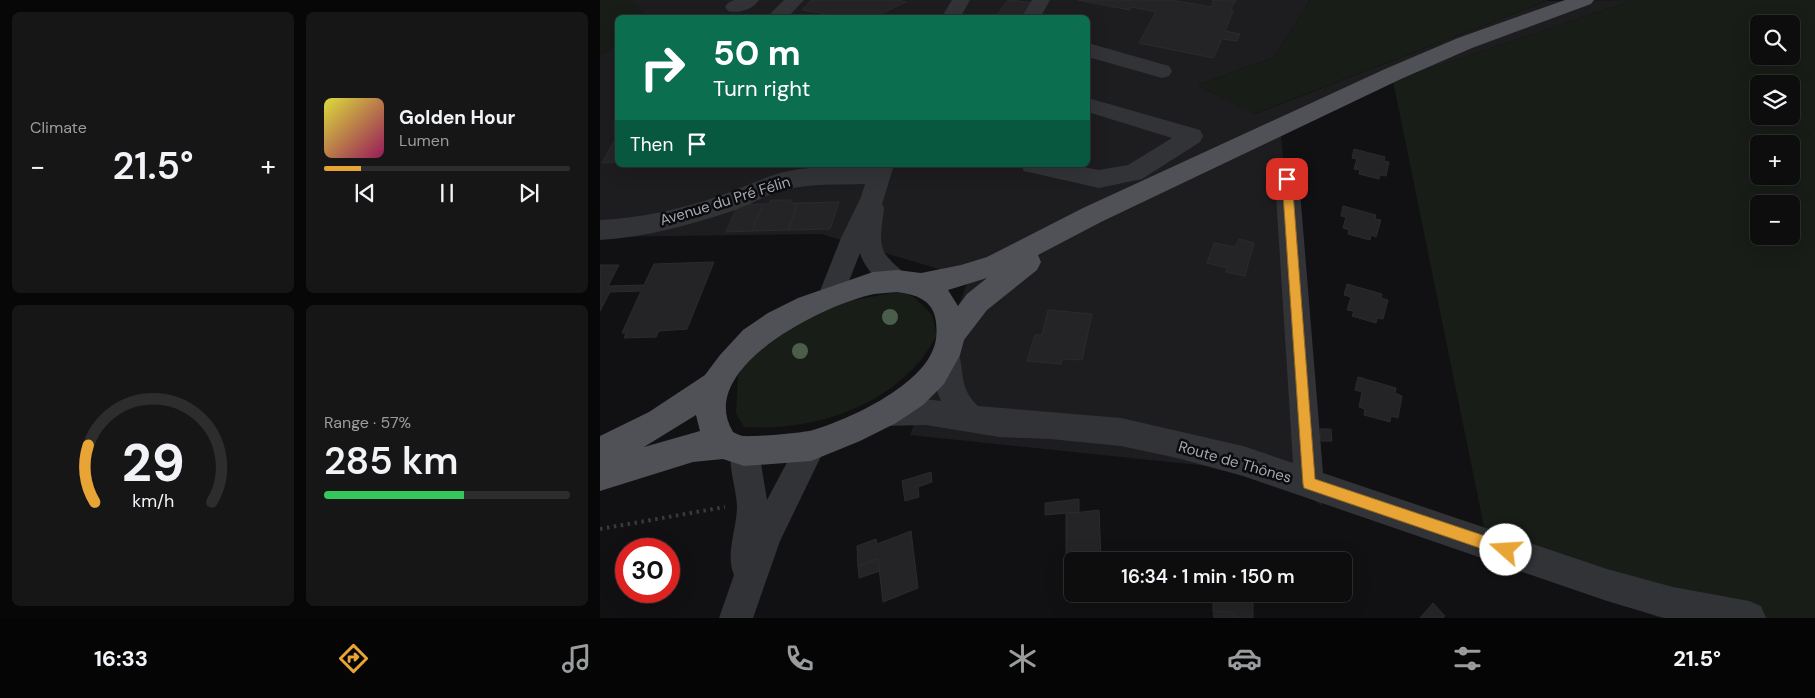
<!DOCTYPE html>
<html lang="en">
<head>
<meta charset="utf-8">
<style>
  body { margin:0; font-family:"DM Sans",sans-serif; background:#161617; color:#f1f3f6; height:100vh; display:flex; flex-direction:column; font-size:19px; white-space:nowrap }
  * { box-sizing:border-box; margin:0 }
  p { font-size:16px; color:#9a9c9e }
  .icon { flex:none; width:28px; height:28px; fill:none; stroke:currentColor; stroke-width:2; stroke-linecap:round; stroke-linejoin:round }
  .map { position:relative; flex:1; overflow:hidden }
  .details { display:flex; flex-direction:column; gap:12px; padding:12px; background:#070708; width:600px }
  .details>* { flex:none }
  .hud { position:absolute; left:15px; top:15px; width:475px; height:152px; border-radius:8px; box-shadow:0 5px 20px #0002,0 0 0 1px #2d2d2e; background:#0b6e4f; color:#fff; overflow:hidden }
  .fabs { position:absolute; left:1150px; top:15px; display:grid; gap:10px }
  .fabs a { display:grid; place-items:center; width:50px; height:50px; border-radius:8px; background:#0d0d0e; box-shadow:0 5px 20px #0002,0 0 0 1px #2d2d2e; font-size:25px }
  .speed { position:absolute; left:15px; top:538px; display:flex; gap:10px; font-size:25px; font-weight:700; text-align:center }
  .speed>* { display:grid; place-content:center; width:65px; height:65px; border-radius:50%; background:#0d0d0e; box-shadow:0 5px 20px #0002,0 0 0 1px #2d2d2e; line-height:1 }
  .speed .limit { border:8px solid #d22; background:#fff; color:#111 }
  .pin { position:absolute; display:grid; place-items:center; width:42px; height:42px; color:#fff; margin:-21px; border-radius:10px; box-shadow:0 2px 8px #0006 }
  .me { position:absolute; width:55px; margin:-28px; rotate:289deg; stroke-linejoin:round; filter:drop-shadow(0 0 4px #0008) }
  .turn { display:flex; align-items:center; gap:18px; height:105px; padding:0 15px; font-size:22px }
  .turn .icon { width:65px; height:65px; stroke-width:2.5 }
  .turn b { display:block; font-size:35px; line-height:42px }
  .then { display:flex; align-items:center; height:48px; padding:0 15px; background:#0003; gap:10px; font-size:19px }
  .big { font-size:38px; font-weight:600; line-height:1.1 }
  .details .widget { flex:1; display:flex; flex-direction:column; justify-content:center; gap:8px; min-width:0; padding:0 18px; border-radius:8px; background:#161617 }
  .details .dial { align-items:center; gap:0 }
  .dial svg { height:130px; overflow:visible; fill:none; stroke:#2d2d2e; stroke-width:7; stroke-linecap:round; text-anchor:middle }
  .dial text { fill:#f1f3f6; stroke:none }
  .song { display:flex; align-items:center; gap:15px }
  .cover { width:60px; height:60px; border-radius:8px; background:linear-gradient(135deg,hsl(60 70% 55%),hsl(330 70% 35%)) }
  .played { height:5px; border-radius:2px; background:linear-gradient(90deg,#e8a434 15%,#2d2d2e 15%) }
  .keys { display:flex; justify-content:space-around; direction:ltr }
  .heat { display:flex; justify-content:space-between; align-items:center; font-size:28px; direction:ltr }
  .charge { height:8px; border-radius:4px; background:linear-gradient(90deg,#34c759 57%,#2d2d2e 0) }
  .details .tiles { flex:1; display:grid; gap:12px; grid-template-columns:repeat(2,1fr) }
  .trip { position:absolute; left:464px; top:552px; width:288px; height:50px; border-radius:8px; background:#0d0d0e; box-shadow:0 5px 20px #0002,0 0 0 1px #2d2d2e; font-weight:600; line-height:50px; text-align:center }
  .dock { display:flex; height:80px; justify-content:space-around; align-items:center; background:#050506; color:#9a9c9e }
  .dock .icon { width:35px; height:35px }
  .dock .on { color:#e8a434 }
  .dock b { font-size:22px; color:#f1f3f6 }
  main { display:flex; flex:1; min-height:0 }
  .map>svg:first-child { display:block }
  .built { fill:#1d1d1f }
  .green { fill:#181d18; fill-rule:evenodd }
  .building { fill:#242427; stroke:#2b2b2e }
  .lines { fill:none; stroke-linecap:round; stroke-linejoin:round }
  .path { stroke:#383a3e; stroke-width:4; stroke-dasharray:2.5 4.5; stroke-linecap:butt }
  .minor { fill:#323337; fill-rule:evenodd }
  .major { fill:#4f5156; fill-rule:evenodd }
  .tree { fill:#4b5e4c }
  .route { fill:#e8a434; stroke:#976b22 }
  .labels { text-anchor:middle; stroke-width:5; stroke-linejoin:round; paint-order:stroke }
  .street-label { font-size:15px; fill:#a3a9b3; stroke:#0c0c0e }
</style>
</head>
<body>
<main>
<section class="details">
<div class="tiles">
<div class="widget"><p>Climate</p>
<div class="heat"><a>−</a><b class="big">21.5°</b><a>+</a></div>
</div>
<div class="widget">
<div class="song"><i class="cover"></i><div><b>Golden Hour</b><p>Lumen</p></div></div>
<div class="played"></div>
<div class="keys"><svg class="icon" aria-label="previous" viewBox="0 0 24 24"><path d="M18 5L8 12l10 7zM5 5v14"/></svg><svg class="icon" aria-label="pause" viewBox="0 0 24 24"><path d="M8 5v14M16 5v14"/></svg><svg class="icon" aria-label="next" viewBox="0 0 24 24"><path d="M6 5l10 7-10 7zM19 5v14"/></svg></div>
</div>
<div class="widget dial"><svg viewBox="0 0 100 80">
<path d="M14 69A42 42 0 1 1 86 69"/>
<path d="M14 69A42 42 0 0 1 10 34" stroke="#e8a434"/>
<text x="50" y="56" font-size="32" font-weight="700">29</text>
<text x="50" y="72" font-size="11">km/h</text>
</svg></div>
<div class="widget"><p>Range · 57%</p><b class="big">285 km</b><div class="charge"></div></div>
</div>
</section>
<div class="map">
<svg width="1215" height="618" viewBox="0 0 1215 618">
  <rect width="100%" height="100%" fill="#111113"/>
  <path class="built" d="M29 0H710L674 57 598 85 655 114 947 1 1033 0 793 81 680 128 722 506 675 473 310 435 369 278 221 234 0 237V56L17 45 18 165H488V18H48Z"/>
  <g class="green">
    <path d="M0 0H29L48 17 18 18 17 45 0 56Z"/>
    <path d="M710 0H949L654 114 598 85 674 57Z"/>
    <path d="M1033 0H1215V618H1060L890 556 793 81ZM1159 24H1191V56H1159ZM1159 84H1191V116H1159ZM1159 144H1191V176H1159ZM1159 204H1191V236H1159Z"/>
    <path d="M303 291 315 298 332 315 337 336C331 344 326 354 320 361 277 411 208 431 144 427L136 413 138 375 154 352 184 329 243 302Z"/>
  </g>
  <g class="building">
    <path d="M211 0H297L306 2 278 15V18H249L202 10Z"/>
    <path d="M408 0H412L431 3 421 18H395Z"/>
    <path d="M478 0H571L612 7 613 0H636L630 10 633 11 625 31 640 34 637 41 622 39 613 58 539 43 556 12 532 7 530 10Z"/>
    <path d="M18 134V162L2 163Z"/>
    <path d="M754 149 785 157 784 161 789 162 786 176 780 175 779 179 759 174 760 170 754 169 757 159 752 158Z"/>
    <path d="M171 200H191L190 203H198L188 230 152 231 163 204H169Z"/>
    <path d="M239 202 230 229 188 230 198 203Z"/>
    <path d="M163 204 152 231 126 232 138 205Z"/>
    <path d="M743 206 776 215 775 219 781 220 776 237 771 235 770 240 748 234 749 230 743 228 746 217 741 216Z"/>
    <path d="M639 239 654 243 645 276 626 272 627 268 607 263 614 243 635 247Z"/>
    <path d="M114 262 87 329 59 331 56 337 24 338 26 333H22L41 291 10 292 0 311V265H19L8 286 44 285 54 264Z"/>
    <path d="M747 284 782 294 781 298 788 300 783 319 777 318 776 323 752 316 754 311 747 310 751 297 744 295Z"/>
    <path d="M448 310 492 314 482 360 463 359 461 364 427 361 435 335H442Z"/>
    <path d="M758 377 796 388 795 393 802 396 798 418 791 416 790 422 764 415 765 409 759 407 762 392 755 390Z"/>
    <path d="M720 429H731L732 441H721Z"/>
    <path d="M331 472 332 482 318 487 319 497 305 501 302 481Z"/>
    <path d="M479 499V512L445 515V503Z"/>
    <path d="M499 510 501 558 466 562V514Z"/>
    <path d="M311 531 318 588 283 602 278 559 258 566 257 546 276 539 277 544Z"/>
    <path d="M619 558 672 561H619Z"/>
    <path d="M278 559 280 571 259 578 258 566Z"/>
    <path d="M613 594H648V601H653V618H634V613L613 611Z"/>
    <path d="M833 603 845 616 843 618H820Z"/>
    <path d="M613 611 634 613V618H614Z"/>
  </g>
  <g class="lines">
    <path class="path" d="M0 529 125 507"/>
    <g class="minor">
      <path d="M134 0H159C153 9 139 14 128 11L125 7 128 3Z"/>
      <path d="M184 0H204L187 18H166Z"/>
      <path d="M352 0H370L360 18H341Z"/>
      <path d="M432 0H450L440 18H421Z"/>
      <path d="M488 43 569 66 572 71 569 76 562 78 488 57Z"/>
      <path d="M488 98 600 130 603 136 600 142 542 179 499 188 424 171 421 165H473L499 170 528 165 572 138 488 112Z"/>
      <path d="M272 165H294L282 204 284 208C283 222 277 243 286 255 293 265 304 270 310 281L306 289C302 290 299 292 294 291 281 288 263 265 260 253L240 304 231 307 222 304 218 296 241 238 261 197 265 184C239 185 211 183 185 190 167 194 152 204 135 210 91 225 46 237 0 240V220C41 218 81 209 119 196 141 189 161 178 184 172 212 165 242 168 271 167Z"/>
      <path d="M687 170 695 173 699 179 723 473 1007 569 1073 587 1149 601 1161 606 1166 618H1064L1007 601 643 476 577 458 521 446 450 439 399 437 326 425 285 426 275 423 271 413 275 403C295 396 320 398 341 401 334 384 328 363 336 346L346 343 356 346C366 368 357 387 378 406L521 418 643 446 693 463 675 179 679 173Z"/>
      <path d="M211 432 221 436 226 446 180 541 153 618H119L134 575C125 554 137 529 137 506 136 484 125 461 134 441L144 437 154 441 159 451 167 500 201 436Z"/>
    </g>
    <path class="major" d="M965 0H994L991 4 872 48 801 79 501 222 438 255 441 262 437 270 387 310 364 340 360 355 344 384 323 405 296 423 260 441 211 461 144 466 123 459 93 462 0 491V436L49 412 105 375 120 355 143 330 168 313 198 298 273 272 297 270 321 273 361 265 387 257 483 208 785 69 858 38ZM387 278 367 294 358 306 348 290ZM297 292C315 294 334 300 336 322 337 332 337 342 332 352 316 388 250 419 213 430 204 433 154 437 144 436 141 436 137 434 133 432 94 368 225 304 274 294 281 293 289 293 297 292ZM96 415 100 431 44 447Z"/>
  </g>
  <g class="tree">
    <circle cx="290" cy="317" r="8"/>
    <circle cx="200" cy="351" r="8"/>
  </g>
  <path class="route" d="M687 175 692 179 715 479 906 543 911 545 913 550 911 555 906 557 704 488 703 484 682 179Z"/>
  <g class="labels">
    <g class="street-label">
      <text transform="translate(125 201) rotate(-17)" y="5">Avenue du Pré Félin</text>
      <text transform="translate(635 462) rotate(16)" y="5">Route de Thônes</text>
    </g>
  </g>
</svg>
<div class="fabs">
<a><svg class="icon" aria-label="search" viewBox="0 0 24 24"><circle cx="10" cy="10" r="6"/><path d="M15 15l6 6"/></svg></a>
<a><svg class="icon" aria-label="layers" viewBox="0 0 24 24"><path d="M12 4l9 5-9 5-9-5zM3 14l9 5 9-5"/></svg></a>
<a>+</a>
<a>−</a>
</div>
<div class="speed"><div class="limit">30</div></div>
<div class="pin" style="left:687px;top:179px;background:#d93025"><svg class="icon" aria-label="arrive" viewBox="0 0 24 24"><path d="M6 21V4h12l-3 4 3 4H6"/></svg></div>
<svg class="me" style="left:906px;top:550px" viewBox="-20 -20 40 40"><circle r="19" fill="#fff"/><path d="M0-13L10 11 0 6-10 11z" fill="#e8a434"/></svg>
<div class="trip">16:34 · 1 min · 150 m</div>
<div class="hud">
<div class="turn"><svg class="icon" aria-label="right" viewBox="0 0 24 24"><path d="M7 20v-9h11M14 6l5 5-5 5"/></svg><div><b>50 m</b>Turn right</div></div>
<div class="then">Then<svg class="icon" aria-label="arrive" viewBox="0 0 24 24"><path d="M6 21V4h12l-3 4 3 4H6"/></svg></div>
</div>
</div>
</main>
<nav class="dock">
<b>16:33</b>
<svg class="icon on" aria-label="directions" viewBox="0 0 24 24"><path d="M12 3l9 9-9 9-9-9zM9 14v-3h6M13 9l2 2-2 2"/></svg>
<svg class="icon" aria-label="music" viewBox="0 0 24 24"><path d="M9 18V5l10-2v13"/><circle cx="6" cy="18" r="3"/><circle cx="16" cy="16" r="3"/></svg>
<svg class="icon" aria-label="phone" viewBox="0 0 24 24"><path d="M5 4h4l2 5-3 2q2 4 5 5l2-3 5 2v4C11 20 4 13 5 4z"/></svg>
<svg class="icon" aria-label="climate" viewBox="0 0 24 24"><path d="M12 3v18M4 7l16 10M4 17L20 7"/></svg>
<svg class="icon" aria-label="car" viewBox="0 0 24 24"><path d="M5 17H2v-5l4-1 3-4h7l3 4 3 1v5h-3M9 17h6M6 11h13"/><circle cx="7" cy="17" r="2"/><circle cx="17" cy="17" r="2"/></svg>
<svg class="icon" aria-label="filters" viewBox="0 0 24 24"><path d="M4 7h16M4 17h16"/><circle cx="9" cy="7" r="2"/><circle cx="15" cy="17" r="2"/></svg>
<b>21.5°</b>
</nav>
</body>
</html>
